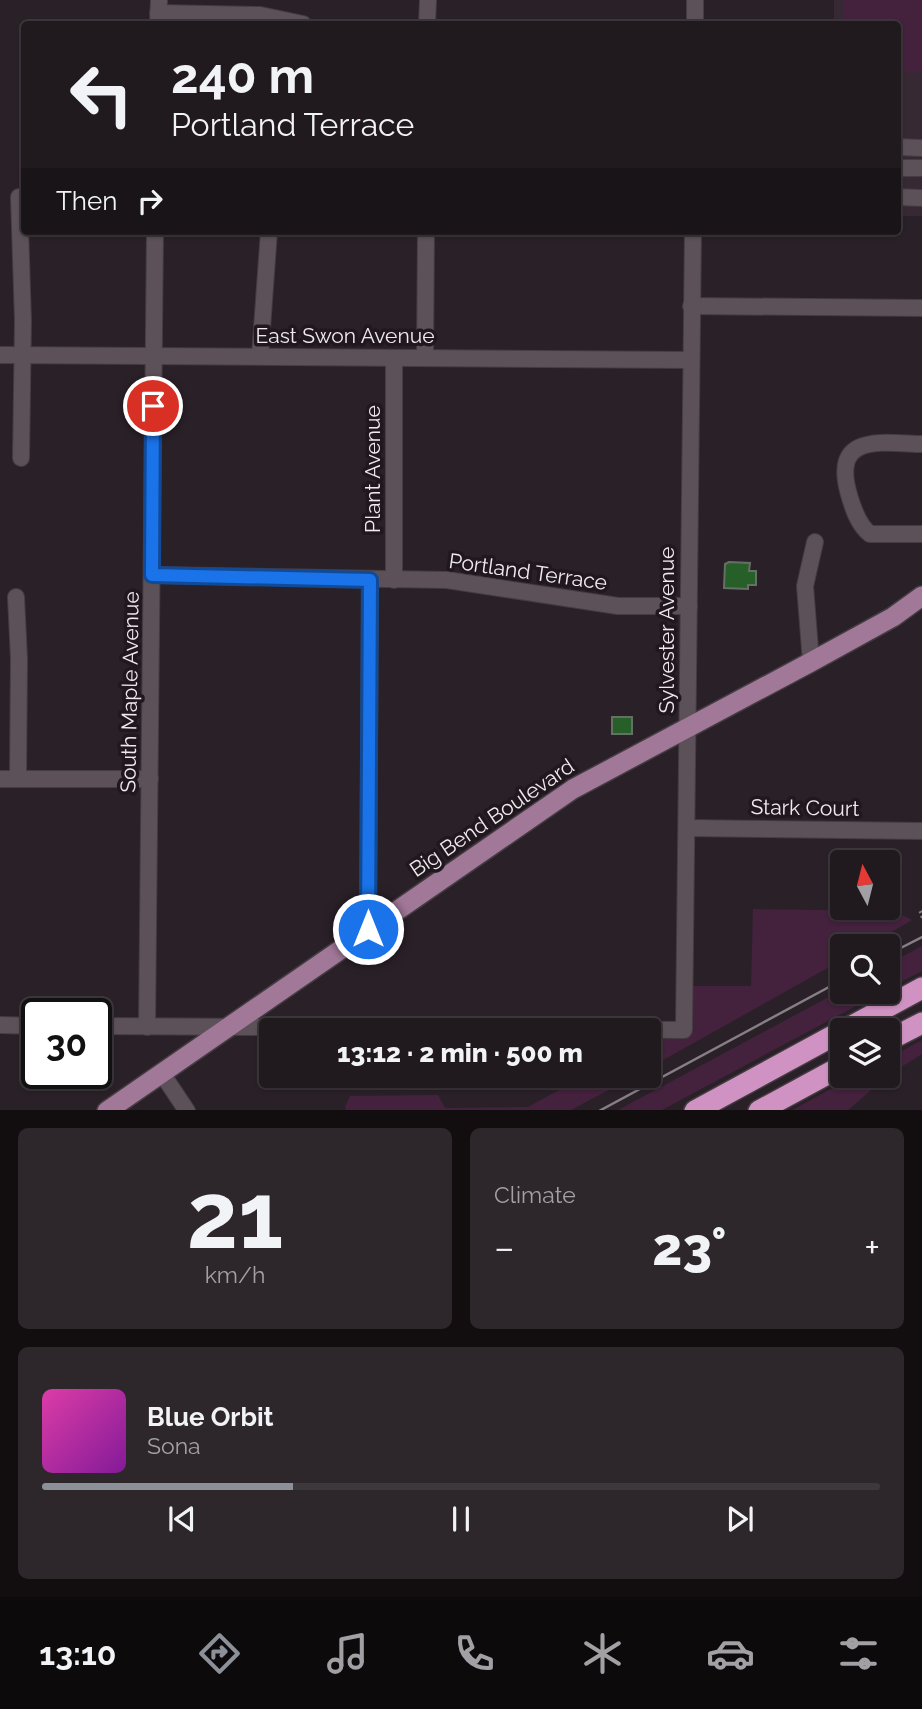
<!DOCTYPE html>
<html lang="en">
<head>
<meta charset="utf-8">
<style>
  body { margin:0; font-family:Raleway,sans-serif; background:#2d262b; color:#f1f3f6; height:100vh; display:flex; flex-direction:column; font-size:26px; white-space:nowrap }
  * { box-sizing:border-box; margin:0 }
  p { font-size:23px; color:#a2a0a4 }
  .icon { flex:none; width:38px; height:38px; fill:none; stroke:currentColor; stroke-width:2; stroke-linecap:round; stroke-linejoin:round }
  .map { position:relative; height:1110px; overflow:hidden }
  .drawer { display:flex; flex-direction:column; gap:18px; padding:18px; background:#120e10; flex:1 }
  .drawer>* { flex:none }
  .guide { position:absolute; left:21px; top:21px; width:880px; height:214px; border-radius:7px; box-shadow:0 2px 5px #0004,0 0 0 2px #3d383c; background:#20191e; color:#f1f3f6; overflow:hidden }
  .needle { width:46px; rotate:353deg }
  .tools { position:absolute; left:830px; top:850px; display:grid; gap:14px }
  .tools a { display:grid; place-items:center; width:70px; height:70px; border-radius:7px; background:#20191e; box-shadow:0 2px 5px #0004,0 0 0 2px #3d383c; font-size:35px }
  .speed { position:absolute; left:21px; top:998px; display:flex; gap:14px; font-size:35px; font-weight:700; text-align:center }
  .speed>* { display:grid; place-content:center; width:91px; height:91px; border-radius:50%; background:#20191e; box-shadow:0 2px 5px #0004,0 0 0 2px #3d383c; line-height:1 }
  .speed .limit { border:4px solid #111; border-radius:10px; background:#fff; color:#111 }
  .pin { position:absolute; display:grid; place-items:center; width:60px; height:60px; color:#fff; margin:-30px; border:4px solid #fff; border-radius:50%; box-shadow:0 2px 7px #0007 }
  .me { position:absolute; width:77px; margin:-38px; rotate:0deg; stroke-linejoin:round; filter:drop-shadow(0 0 5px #0008) }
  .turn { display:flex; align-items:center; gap:24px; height:147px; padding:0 35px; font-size:32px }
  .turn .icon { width:91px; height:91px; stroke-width:2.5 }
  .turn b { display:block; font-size:49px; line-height:60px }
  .then { display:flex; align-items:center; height:66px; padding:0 35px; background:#0003; gap:14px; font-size:26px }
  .big { font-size:52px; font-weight:800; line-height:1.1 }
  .drawer .tile { flex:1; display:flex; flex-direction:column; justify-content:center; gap:10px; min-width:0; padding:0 24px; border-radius:10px; background:#2d262b }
  .drawer .dial { align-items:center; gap:0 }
  .dial b { font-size:91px; line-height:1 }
  .song { display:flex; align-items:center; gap:21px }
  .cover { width:84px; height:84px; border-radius:10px; background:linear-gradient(135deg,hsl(320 70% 55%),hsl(290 70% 35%)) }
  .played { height:7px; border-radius:4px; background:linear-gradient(90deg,#8c9099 30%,#3d383c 30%) }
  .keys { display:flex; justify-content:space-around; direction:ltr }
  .heat { display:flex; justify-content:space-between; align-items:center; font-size:38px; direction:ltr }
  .drawer .tiles { flex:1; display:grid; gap:18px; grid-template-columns:1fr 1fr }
  .tile:last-child { grid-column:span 2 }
  .trip { position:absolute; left:259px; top:1018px; width:402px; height:70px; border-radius:7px; background:#20191e; box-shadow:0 2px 5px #0004,0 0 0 2px #3d383c; font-weight:800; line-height:70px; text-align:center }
  .menu { display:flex; height:112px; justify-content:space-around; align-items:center; background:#0d0a0c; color:#a2a0a4 }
  .menu .icon { width:49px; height:49px }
  .menu .active { color:#8c9099 }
  .menu b { font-size:32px; color:#f1f3f6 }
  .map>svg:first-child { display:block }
  .built { fill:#372934 }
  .green { fill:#44213d }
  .building { fill:#275f28; stroke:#666f66; stroke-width:2 }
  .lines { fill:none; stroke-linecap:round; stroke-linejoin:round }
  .minor-casing { stroke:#443c42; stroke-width:18 }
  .major-casing { stroke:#443c42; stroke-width:22 }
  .highway-casing { stroke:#443c42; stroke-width:24 }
  .path { stroke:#837b81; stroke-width:2; stroke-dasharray:3.5 3.5; stroke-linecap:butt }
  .minor { stroke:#5c5159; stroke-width:16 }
  .major { stroke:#a27898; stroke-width:19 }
  .highway { stroke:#d092c2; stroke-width:21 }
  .rail { stroke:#867f85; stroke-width:2.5 }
  .route-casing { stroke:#114b97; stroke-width:18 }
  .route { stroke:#1a73e8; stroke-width:12 }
  .labels { text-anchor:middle; stroke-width:7; stroke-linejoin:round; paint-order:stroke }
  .street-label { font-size:21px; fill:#f0eaef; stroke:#20181e }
</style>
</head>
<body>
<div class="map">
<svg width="922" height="1111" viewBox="0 0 922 1111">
  <rect width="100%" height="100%" fill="#2a2128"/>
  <path class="built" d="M834 0H922V216H898V24H834Z"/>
  <g class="green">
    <path d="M843 0H922V71H898V24H843Z"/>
    <path d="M753 909 894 911 912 920 866 947H842V960L649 1068V1035L689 1034 692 1031V986H751Z"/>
    <path d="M922 946V971L887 989V965Z"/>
    <path d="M842 990V992H882L662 1110H618Z"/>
    <path d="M922 1040V1054L887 1076V1059Z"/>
    <path d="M611 1076H635L571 1110 346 1111 345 1107 350 1096 438 1095 445 1108 528 1107 559 1090 603 1081Z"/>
    <path d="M855 1076H887L848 1110H792Z"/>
  </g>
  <g class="building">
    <path d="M729 562 750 563 749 571H756V585H748V589L724 588 725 564Z"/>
    <rect x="612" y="717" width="20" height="17"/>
  </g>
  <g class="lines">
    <g class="minor-casing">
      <g id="minor">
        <path d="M158 13 260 15 303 24"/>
        <path d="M158 24 159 0"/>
        <path d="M427 24 428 0"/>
        <path d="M695 24V0"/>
        <path d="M898 147 922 148"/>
        <path d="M898 168H922"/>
        <path d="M19 197 23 321 21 458"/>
        <path d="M898 197 922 198"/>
        <path d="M691 306 922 308"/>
        <path d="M0 355 689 360"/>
        <path d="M260 356 269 231"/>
        <path d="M425 358 426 231"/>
        <path d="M922 444C882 443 833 433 848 491 852 506 858 525 870 534H922"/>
        <path d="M152 575 447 580 618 606H689"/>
        <path d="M394 580V358"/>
        <path d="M16 597 19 659 18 779"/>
        <path d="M811 662 805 586 815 542"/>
        <path d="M0 779H150"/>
        <path d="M687 828 922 831"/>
        <path d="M368 929 370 580"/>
        <path d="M0 1025 37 1026"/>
        <path d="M96 1026 684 1030 693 231"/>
        <path d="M147 1027 155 231"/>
        <path d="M161 1072 187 1111"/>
      </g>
    </g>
    <g class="major-casing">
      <path id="major" d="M107 1111 573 789 811 662 893 617 922 596"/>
    </g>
    <g class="highway-casing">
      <g id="highway">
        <path d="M843 1031 922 988"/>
        <path d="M887 1041 922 1023"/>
        <path d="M695 1111 842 1031"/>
        <path d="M759 1111 842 1066"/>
      </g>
    </g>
    <path class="path" d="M922 911 919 913 922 918"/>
    <use href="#minor" class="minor"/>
    <use href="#major" class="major"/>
    <use href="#highway" class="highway"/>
    <g class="rail">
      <path d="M887 955 922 937"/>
      <path d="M599 1111 842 980"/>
    </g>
  </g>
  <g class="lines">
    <g class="route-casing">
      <path id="route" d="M153 406 152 575 370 580 368 929"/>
    </g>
    <use href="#route" class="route"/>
  </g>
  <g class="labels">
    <g class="street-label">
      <text x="345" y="343">East Swon Avenue</text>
      <text transform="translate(373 469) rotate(-90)" y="7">Plant Avenue</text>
      <text transform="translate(528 572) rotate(8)" y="7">Portland Terrace</text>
      <text transform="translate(667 630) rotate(-90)" y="7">Sylvester Avenue</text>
      <text transform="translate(130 692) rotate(-89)" y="7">South Maple Avenue</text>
      <text transform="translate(805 808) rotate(1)" y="7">Stark Court</text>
      <text transform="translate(492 818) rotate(-34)" y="7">Big Bend Boulevard</text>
    </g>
  </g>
</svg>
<div class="tools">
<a><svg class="needle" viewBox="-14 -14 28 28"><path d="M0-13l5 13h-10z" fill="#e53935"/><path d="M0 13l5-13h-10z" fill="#a2a0a4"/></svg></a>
<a><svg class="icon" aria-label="search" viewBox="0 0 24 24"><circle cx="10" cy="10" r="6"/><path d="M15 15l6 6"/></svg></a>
<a><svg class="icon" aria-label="layers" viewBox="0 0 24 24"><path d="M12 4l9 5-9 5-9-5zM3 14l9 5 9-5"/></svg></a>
</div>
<div class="speed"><div class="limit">30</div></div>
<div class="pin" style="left:153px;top:406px;background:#d93025"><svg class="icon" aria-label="arrive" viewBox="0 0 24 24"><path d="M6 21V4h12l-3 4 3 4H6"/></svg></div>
<svg class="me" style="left:368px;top:929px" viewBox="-20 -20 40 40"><circle r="17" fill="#1a73e8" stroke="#fff" stroke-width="3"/><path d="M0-11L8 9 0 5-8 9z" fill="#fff"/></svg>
<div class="trip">13:12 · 2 min · 500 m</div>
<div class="guide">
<div class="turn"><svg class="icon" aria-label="left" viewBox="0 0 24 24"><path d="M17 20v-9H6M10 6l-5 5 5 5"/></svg><div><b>240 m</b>Portland Terrace</div></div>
<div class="then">Then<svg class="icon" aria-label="right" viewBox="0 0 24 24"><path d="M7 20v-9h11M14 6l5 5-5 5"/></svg></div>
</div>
</div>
<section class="drawer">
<div class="tiles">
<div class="tile dial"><b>21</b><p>km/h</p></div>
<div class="tile"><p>Climate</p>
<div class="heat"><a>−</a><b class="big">23°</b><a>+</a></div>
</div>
<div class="tile">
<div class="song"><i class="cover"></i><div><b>Blue Orbit</b><p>Sona</p></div></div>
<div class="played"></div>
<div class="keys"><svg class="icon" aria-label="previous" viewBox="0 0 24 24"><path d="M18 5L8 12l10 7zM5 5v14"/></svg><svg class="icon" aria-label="pause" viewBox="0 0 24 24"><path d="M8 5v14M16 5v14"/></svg><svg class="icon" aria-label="next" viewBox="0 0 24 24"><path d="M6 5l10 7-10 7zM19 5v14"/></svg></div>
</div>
</div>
</section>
<nav class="menu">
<b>13:10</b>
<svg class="icon active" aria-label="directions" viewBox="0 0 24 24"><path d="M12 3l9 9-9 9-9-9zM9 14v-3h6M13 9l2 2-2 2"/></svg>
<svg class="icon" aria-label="music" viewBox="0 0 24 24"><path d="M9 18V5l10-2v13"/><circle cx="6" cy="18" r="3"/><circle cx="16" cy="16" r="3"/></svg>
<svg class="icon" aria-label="phone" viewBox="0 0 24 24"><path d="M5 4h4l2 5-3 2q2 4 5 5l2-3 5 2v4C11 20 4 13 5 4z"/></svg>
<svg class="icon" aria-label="climate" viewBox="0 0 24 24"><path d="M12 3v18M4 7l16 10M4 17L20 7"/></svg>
<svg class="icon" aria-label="car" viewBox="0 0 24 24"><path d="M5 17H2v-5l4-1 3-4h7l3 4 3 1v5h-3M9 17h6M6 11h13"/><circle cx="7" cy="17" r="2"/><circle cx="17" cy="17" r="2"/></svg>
<svg class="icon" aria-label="filters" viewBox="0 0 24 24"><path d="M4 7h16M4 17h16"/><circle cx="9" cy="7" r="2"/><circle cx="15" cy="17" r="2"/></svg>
</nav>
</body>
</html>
